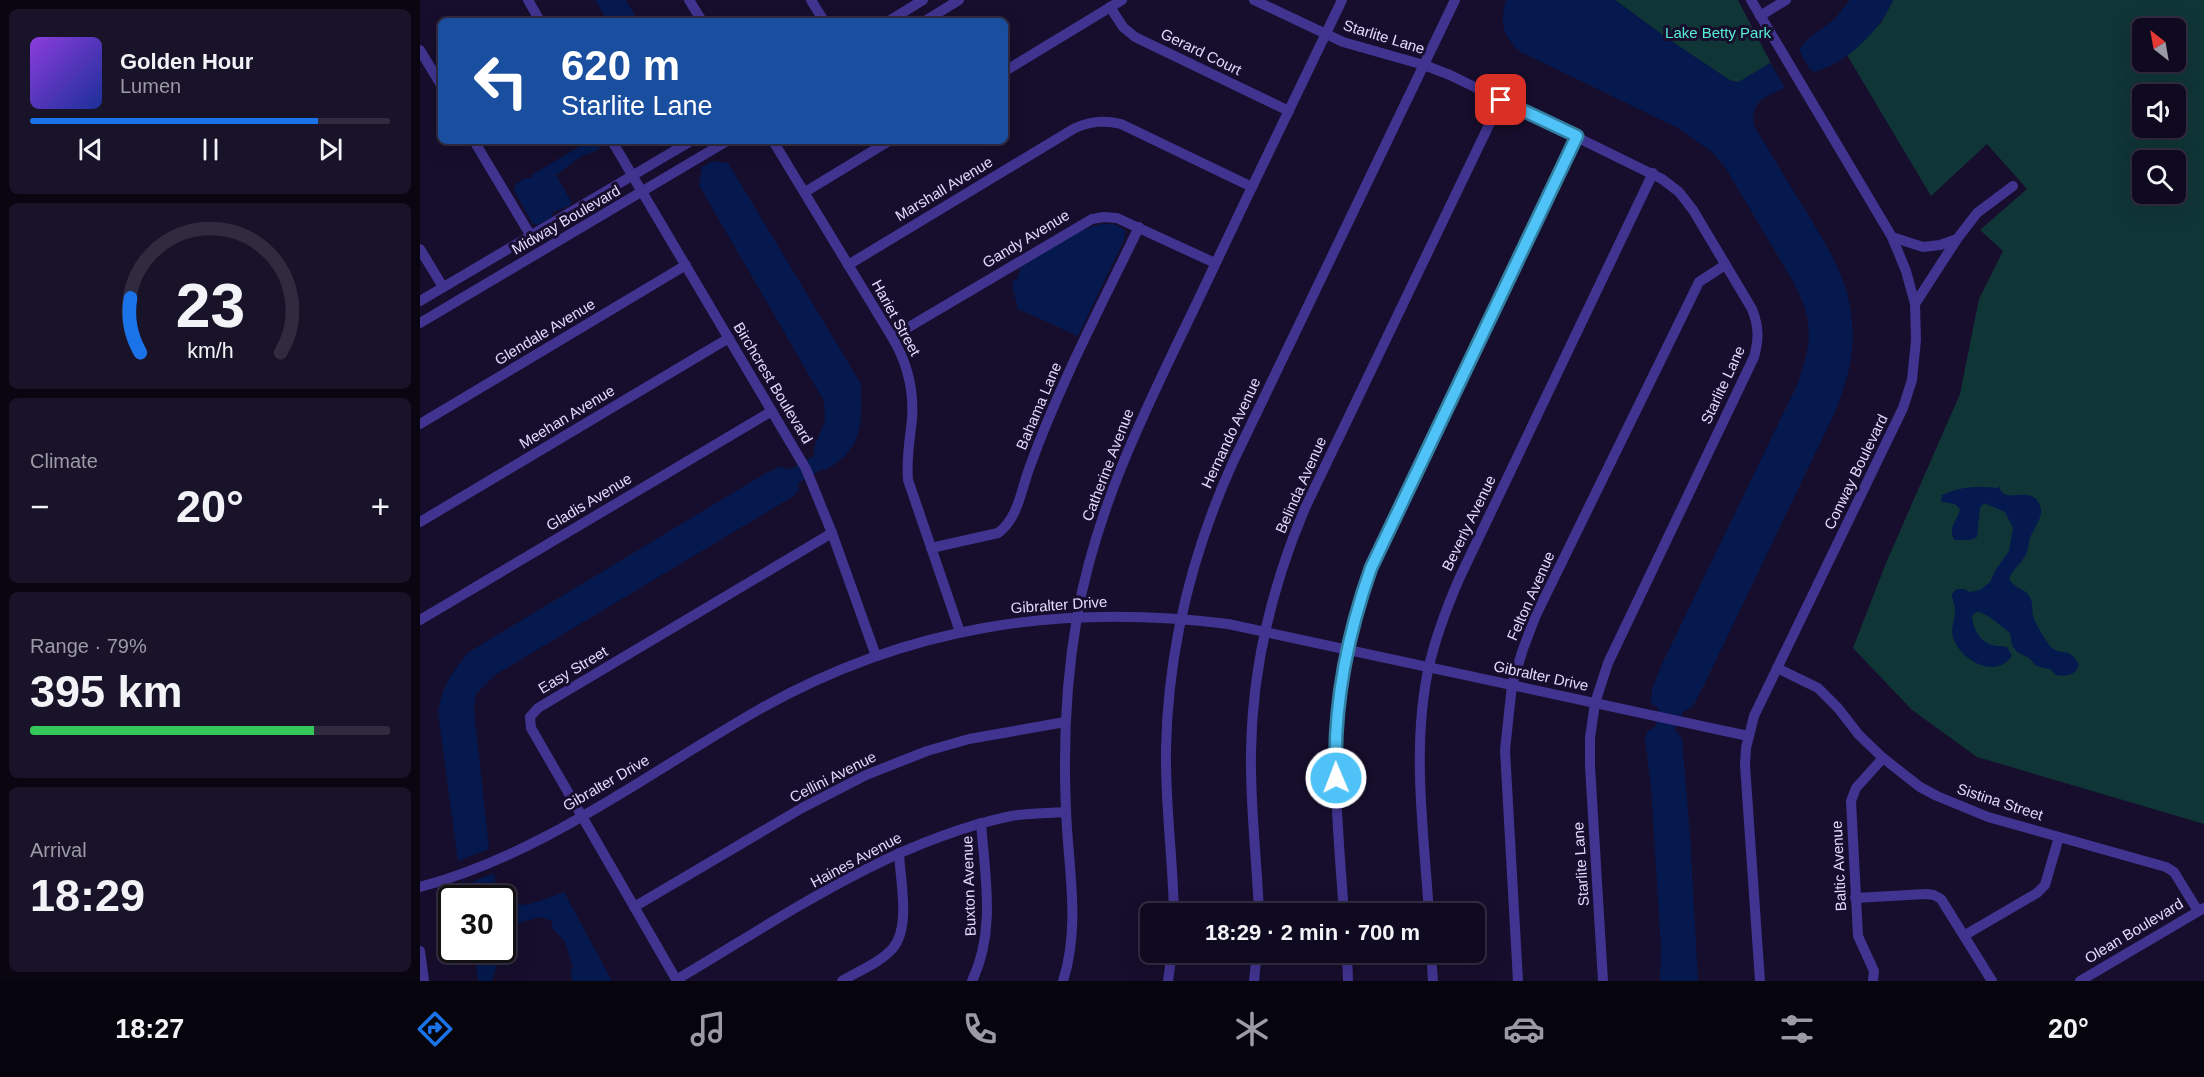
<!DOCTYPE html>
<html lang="en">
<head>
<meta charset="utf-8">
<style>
  body { margin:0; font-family:Arial,sans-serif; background:#19132a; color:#f1f3f6; height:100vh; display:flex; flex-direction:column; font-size:22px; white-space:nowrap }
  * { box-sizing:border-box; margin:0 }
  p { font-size:20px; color:#9c9aa5 }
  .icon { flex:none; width:33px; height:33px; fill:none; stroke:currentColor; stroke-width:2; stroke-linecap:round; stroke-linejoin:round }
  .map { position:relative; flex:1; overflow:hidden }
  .side { display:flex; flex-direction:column; gap:9px; padding:9px; background:#090612; width:420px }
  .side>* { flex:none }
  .top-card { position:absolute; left:18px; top:18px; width:570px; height:126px; border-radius:9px; box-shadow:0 6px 24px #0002,0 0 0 2px #302b3f; background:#1a4fa0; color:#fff; overflow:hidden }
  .needle { width:39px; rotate:329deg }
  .tools { position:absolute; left:1712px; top:18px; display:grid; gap:12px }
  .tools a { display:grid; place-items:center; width:54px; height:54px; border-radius:9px; background:#100a21; box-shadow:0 6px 24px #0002,0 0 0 2px #302b3f; font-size:30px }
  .speed { position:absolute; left:18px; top:885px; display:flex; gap:12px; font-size:30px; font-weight:700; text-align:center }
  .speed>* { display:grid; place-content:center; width:78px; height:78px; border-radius:50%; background:#100a21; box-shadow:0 6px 24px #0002,0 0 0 2px #302b3f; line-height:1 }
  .speed .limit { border:3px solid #111; border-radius:9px; background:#fff; color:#111 }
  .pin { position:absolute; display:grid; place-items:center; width:51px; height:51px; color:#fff; margin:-26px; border-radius:12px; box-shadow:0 3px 9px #0006 }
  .me { position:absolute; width:66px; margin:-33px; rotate:359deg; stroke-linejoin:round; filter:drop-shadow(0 0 4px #0008) }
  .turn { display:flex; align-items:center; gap:21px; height:126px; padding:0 24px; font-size:27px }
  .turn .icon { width:78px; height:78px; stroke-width:2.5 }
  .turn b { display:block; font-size:42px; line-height:51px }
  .big { font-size:45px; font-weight:600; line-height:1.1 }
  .side .tile { flex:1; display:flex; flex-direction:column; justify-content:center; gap:9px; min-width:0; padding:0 21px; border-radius:9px; background:#19132a }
  .side .dial { align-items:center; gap:0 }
  .dial svg { height:156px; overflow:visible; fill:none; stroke:#302b3f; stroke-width:7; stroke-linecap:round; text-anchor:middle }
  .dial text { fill:#f1f3f6; stroke:none }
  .song { display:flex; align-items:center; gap:18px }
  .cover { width:72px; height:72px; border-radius:9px; background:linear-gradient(135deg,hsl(270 70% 55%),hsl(230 70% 35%)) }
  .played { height:6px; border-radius:3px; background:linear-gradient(90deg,#1a73e8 80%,#302b3f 80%) }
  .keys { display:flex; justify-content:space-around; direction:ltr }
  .heat { display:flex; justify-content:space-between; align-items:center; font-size:33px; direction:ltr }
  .charge { height:9px; border-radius:4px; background:linear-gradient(90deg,#34c759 79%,#302b3f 0) }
  .trip { position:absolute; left:720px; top:903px; width:345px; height:60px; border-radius:9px; background:#100a21; box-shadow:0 6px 24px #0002,0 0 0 2px #302b3f; font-weight:600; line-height:60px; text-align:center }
  .dock { display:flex; height:96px; justify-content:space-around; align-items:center; background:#06040d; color:#9c9aa5 }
  .dock .icon { width:42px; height:42px }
  .dock .current { color:#1a73e8 }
  .dock b { font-size:27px; color:#f1f3f6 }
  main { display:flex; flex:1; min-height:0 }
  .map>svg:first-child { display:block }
  .green { fill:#103537; fill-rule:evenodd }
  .water { fill:#05194f }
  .pier { fill:#160e2c }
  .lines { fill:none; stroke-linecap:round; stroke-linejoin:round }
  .minor { stroke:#403490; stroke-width:10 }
  .route-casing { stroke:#337fa1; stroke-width:15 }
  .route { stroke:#4fc3f7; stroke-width:10 }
  .labels { text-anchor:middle; stroke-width:6; stroke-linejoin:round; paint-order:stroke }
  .park-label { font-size:15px; fill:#57edd5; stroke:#160e2c }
  .street-label { font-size:15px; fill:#e1daff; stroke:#160e2c }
</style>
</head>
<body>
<main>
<section class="side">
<div class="tile">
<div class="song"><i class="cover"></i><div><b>Golden Hour</b><p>Lumen</p></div></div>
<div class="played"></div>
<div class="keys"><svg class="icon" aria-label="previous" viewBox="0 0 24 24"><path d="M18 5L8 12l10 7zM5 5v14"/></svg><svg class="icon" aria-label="pause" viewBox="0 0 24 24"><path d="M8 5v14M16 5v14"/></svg><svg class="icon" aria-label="next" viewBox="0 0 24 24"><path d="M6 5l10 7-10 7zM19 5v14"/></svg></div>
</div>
<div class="tile dial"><svg viewBox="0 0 100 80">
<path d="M14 69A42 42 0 1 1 86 69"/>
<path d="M14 69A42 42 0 0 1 9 41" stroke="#1a73e8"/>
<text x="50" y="56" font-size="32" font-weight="700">23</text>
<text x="50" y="72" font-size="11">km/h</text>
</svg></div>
<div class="tile"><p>Climate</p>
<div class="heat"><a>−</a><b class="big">20°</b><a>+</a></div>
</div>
<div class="tile"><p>Range · 79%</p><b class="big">395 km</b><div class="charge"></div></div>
<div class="tile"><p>Arrival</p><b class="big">18:29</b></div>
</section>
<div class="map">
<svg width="1784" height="981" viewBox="0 0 1784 981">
  <rect width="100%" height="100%" fill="#160e2c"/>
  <g class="green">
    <path d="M1195 0H1318L1357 75 1350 63 1319 82 1311 81 1248 39Z"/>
    <path d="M1473 0H1784V824L1557 757 1492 710 1433 648 1466 563 1540 394 1559 299 1583 251 1560 230 1607 189 1567 144 1511 196 1427 55 1461 23ZM1722 28H1755V62H1722ZM1722 94H1755V128H1722ZM1722 160H1755V194H1722Z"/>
  </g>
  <g class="water">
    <path d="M175 0H206L218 21H188Z"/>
    <path d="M1086 0H1195L1248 39 1311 81 1319 82 1350 63 1365 88C1345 96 1330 102 1334 126 1350 152 1366 179 1382 205 1411 252 1437 290 1432 348 1431 369 1423 390 1416 410L1284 685 1273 706 1262 713 1255 730 1262 738 1270 835 1278 981H1240L1241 949 1231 785 1225 739 1227 732 1236 726 1239 709 1231 703 1232 689 1242 664 1378 383C1392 342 1394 322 1374 283L1305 167 1292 152 1258 128 1099 51C1082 35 1080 23 1086 0Z"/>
    <path d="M1430 0H1473C1460 31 1427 63 1394 72L1389 68 1379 50C1387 37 1399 32 1411 22 1418 15 1424 8 1430 0Z"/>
    <path d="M169 141H177L180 147C175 154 171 152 164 155 155 159 146 169 136 175L151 201V205L133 212 132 217 118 225 113 224 94 190 96 184 105 178H112L113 174Z"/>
    <path d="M292 161 308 163 441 384C441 423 445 448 405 470L402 469 378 483 379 490 372 497 75 675 56 694 54 710 69 849 78 896 80 898H47L38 861 18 712C21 688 33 670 49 652L346 473 360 467 371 469 394 456 395 446 405 420 404 401 279 185 282 167Z"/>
    <path d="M682 224C691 223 698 224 705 231L704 240 658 336 598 309 592 285 593 281 598 278 600 268C625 253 653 230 682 224Z"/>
    <path d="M1579 486C1584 505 1606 487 1617 500 1628 514 1613 528 1610 538 1608 545 1609 550 1605 556 1600 565 1592 570 1589 579 1595 589 1605 588 1610 597 1613 603 1612 609 1613 616 1614 621 1628 645 1632 648 1645 657 1646 645 1659 664 1656 675 1647 677 1636 675L1630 669 1616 666 1609 658 1597 652 1592 645 1590 633 1571 618 1560 612H1556L1552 616C1553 630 1561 644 1577 646 1581 646 1584 646 1587 647L1592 656C1575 680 1540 660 1533 637 1530 627 1536 619 1535 609 1535 600 1527 596 1537 589H1544L1550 592 1560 590 1570 582 1575 571 1589 551 1593 528 1585 512 1564 503 1560 508 1557 537 1550 540H1535C1526 528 1538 521 1540 509L1535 504 1522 502 1520 498 1522 499 1523 497 1521 496C1537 486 1559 486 1577 488Z"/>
    <path d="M144 892 192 981H152L151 971 153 967 145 942 132 928V921L121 917 94 924V918L83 920V901C99 912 127 898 144 892Z"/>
    <path d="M54 950H72V955L77 964 72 981H58Z"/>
  </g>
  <path class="pier" d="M69 849 74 873 45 885 38 861Z"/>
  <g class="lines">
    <g class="minor">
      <path d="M108 0 120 21"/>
      <path d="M269 0 282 21"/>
      <path d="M391 0 404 21"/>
      <path d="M834 0 923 42 1004 65 1030 75 1242 179 1259 192 1273 210 1332 309C1339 327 1339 339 1334 357L1188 663 1175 703 1170 738V766L1183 981"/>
      <path d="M1331 0 1472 237 1486 271 1495 304 1496 340 1492 380 1483 408 1334 716 1326 748 1325 765 1340 981"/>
      <path d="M690 7 703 27 715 37 869 111"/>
      <path d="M1340 16 1366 0"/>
      <path d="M469 21 503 0"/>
      <path d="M505 21 539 0"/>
      <path d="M0 50 21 85"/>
      <path d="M585 71 702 0"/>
      <path d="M54 141 111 236"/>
      <path d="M192 141 386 469 412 533 456 656"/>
      <path d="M353 141 472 337C487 362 494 390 492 419 490 440 486 458 488 480L540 632"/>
      <path d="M385 192 469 141"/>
      <path d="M1472 237 1503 247 1520 245 1537 239 1557 213 1593 186"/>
      <path d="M0 249 23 287"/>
      <path d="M428 265 655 128C672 121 684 120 701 124L832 187"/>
      <path d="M0 301 271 141"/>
      <path d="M1495 304 1537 239"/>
      <path d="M0 323 307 141"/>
      <path d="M472 337 672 219 684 217 697 218 795 263"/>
      <path d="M0 424 266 265"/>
      <path d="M0 522 309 338"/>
      <path d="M511 548 578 533C598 518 601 491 609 469 639 385 681 306 719 227"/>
      <path d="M0 620 352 411"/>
      <path d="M1357 668 1398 688 1418 708 1439 735 1463 758 1500 787 1517 796 1568 817 1746 867 1754 872 1778 911"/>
      <path d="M0 887C124 854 229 772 340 709 487 626 641 603 808 624L1328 736"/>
      <path d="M1435 898 1506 894 1514 895 1521 899 1572 981"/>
      <path d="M214 907 382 808 446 775 507 751 549 739 645 722"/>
      <path d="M754 914C753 859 745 804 746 749 748 649 772 553 813 462L1035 0"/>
      <path d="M839 914C837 860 830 807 831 753 832 668 852 586 885 508L1081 100"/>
      <path d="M924 914C918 825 907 735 927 647 944 569 984 498 1018 426 1064 330 1110 233 1157 136"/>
      <path d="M1009 914C1004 832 991 747 1009 666 1016 636 1027 607 1039 579L1233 173"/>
      <path d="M1545 935 1617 893 1625 885 1639 837"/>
      <path d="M0 951 4 981"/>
      <path d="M927 952 928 981"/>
      <path d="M1011 952 1013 981"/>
      <path d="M256 980C363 917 468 842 591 816 609 813 628 813 646 812"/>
      <path d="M257 981 111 728 110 717 118 708 412 533"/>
      <path d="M422 981C438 971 460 963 473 948 491 927 480 879 479 853"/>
      <path d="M552 981C576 931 565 877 561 823"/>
      <path d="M643 981C661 925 648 867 646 810 643 745 646 681 657 617 676 508 725 410 773 311 822 207 872 104 922 0"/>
      <path d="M748 981 752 952"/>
      <path d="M834 981 837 952"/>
      <path d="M1098 981 1085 750 1092 685 1103 649 1116 615 1279 282 1305 265"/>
      <path d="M1453 981 1454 971 1438 936 1431 801 1436 788 1463 758"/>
      <path d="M1660 981 1784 908"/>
    </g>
  </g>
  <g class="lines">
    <g class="route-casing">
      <path id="route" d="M916 778C913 706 927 636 951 568L1157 136 1081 100"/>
    </g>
    <use href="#route" class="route"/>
  </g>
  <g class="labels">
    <g class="park-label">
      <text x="1298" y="38">Lake Betty Park</text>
    </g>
    <g class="street-label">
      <text transform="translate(964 37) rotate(17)" y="5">Starlite Lane</text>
      <text transform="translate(781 52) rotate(26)" y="5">Gerard Court</text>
      <text transform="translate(524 189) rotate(-31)" y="5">Marshall Avenue</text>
      <text transform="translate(146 220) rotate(-30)" y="5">Midway Boulevard</text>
      <text transform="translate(606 239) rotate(-31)" y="5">Gandy Avenue</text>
      <text transform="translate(476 318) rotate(61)" y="5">Hariet Street</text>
      <text transform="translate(125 332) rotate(-31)" y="5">Glendale Avenue</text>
      <text transform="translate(353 383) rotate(59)" y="5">Birchcrest Boulevard</text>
      <text transform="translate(1303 385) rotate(-65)" y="5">Starlite Lane</text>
      <text transform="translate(619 406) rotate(-67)" y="5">Bahama Lane</text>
      <text transform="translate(147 417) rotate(-31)" y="5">Meehan Avenue</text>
      <text transform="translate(811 433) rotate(-65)" y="5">Hernando Avenue</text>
      <text transform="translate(688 465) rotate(-69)" y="5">Catherine Avenue</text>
      <text transform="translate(1436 472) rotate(-64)" y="5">Conway Boulevard</text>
      <text transform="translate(881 485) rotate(-66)" y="5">Belinda Avenue</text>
      <text transform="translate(169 502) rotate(-31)" y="5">Gladis Avenue</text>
      <text transform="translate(1049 523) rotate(-64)" y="5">Beverly Avenue</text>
      <text transform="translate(1111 596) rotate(-66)" y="5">Felton Avenue</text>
      <text transform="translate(639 605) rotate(-4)" y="5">Gibralter Drive</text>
      <text transform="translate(153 670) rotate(-31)" y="5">Easy Street</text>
      <text transform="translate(1121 676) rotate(12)" y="5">Gibralter Drive</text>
      <text transform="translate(413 777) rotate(-27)" y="5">Cellini Avenue</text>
      <text transform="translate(186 783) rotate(-30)" y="5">Gibralter Drive</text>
      <text transform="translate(1580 802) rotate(18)" y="5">Sistina Street</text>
      <text transform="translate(436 860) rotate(-28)" y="5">Haines Avenue</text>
      <text transform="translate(1161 864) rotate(-94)" y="5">Starlite Lane</text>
      <text transform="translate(1419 866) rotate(-93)" y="5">Baltic Avenue</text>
      <text transform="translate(549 886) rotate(-92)" y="5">Buxton Avenue</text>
      <text transform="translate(1714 931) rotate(-31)" y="5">Olean Boulevard</text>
    </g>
  </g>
</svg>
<div class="tools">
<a><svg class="needle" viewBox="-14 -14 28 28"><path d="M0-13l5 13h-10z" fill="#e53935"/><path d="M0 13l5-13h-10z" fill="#9c9aa5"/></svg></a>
<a><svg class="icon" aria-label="sound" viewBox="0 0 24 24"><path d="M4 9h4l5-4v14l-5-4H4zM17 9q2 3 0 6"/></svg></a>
<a><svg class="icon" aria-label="search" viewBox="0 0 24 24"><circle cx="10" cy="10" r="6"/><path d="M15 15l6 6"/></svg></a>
</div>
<div class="speed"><div class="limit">30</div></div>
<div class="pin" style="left:1081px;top:100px;background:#d93025"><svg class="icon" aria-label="arrive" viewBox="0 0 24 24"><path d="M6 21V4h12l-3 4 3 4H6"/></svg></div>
<svg class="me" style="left:916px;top:778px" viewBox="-20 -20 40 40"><circle r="17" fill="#4fc3f7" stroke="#fff" stroke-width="3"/><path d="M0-11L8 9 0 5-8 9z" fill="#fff"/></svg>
<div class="trip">18:29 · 2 min · 700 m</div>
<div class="top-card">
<div class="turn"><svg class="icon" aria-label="left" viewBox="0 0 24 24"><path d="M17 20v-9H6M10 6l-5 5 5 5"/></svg><div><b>620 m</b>Starlite Lane</div></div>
</div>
</div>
</main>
<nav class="dock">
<b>18:27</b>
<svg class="icon current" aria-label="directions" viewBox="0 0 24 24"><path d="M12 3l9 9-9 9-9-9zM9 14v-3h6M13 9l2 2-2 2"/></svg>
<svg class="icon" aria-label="music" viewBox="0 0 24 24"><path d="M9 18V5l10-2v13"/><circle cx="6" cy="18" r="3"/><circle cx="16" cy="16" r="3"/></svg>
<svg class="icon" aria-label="phone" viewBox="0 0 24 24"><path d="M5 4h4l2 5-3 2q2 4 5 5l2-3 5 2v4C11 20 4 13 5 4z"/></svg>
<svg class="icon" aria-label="climate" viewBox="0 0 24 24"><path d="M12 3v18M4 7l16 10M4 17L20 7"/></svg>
<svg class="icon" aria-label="car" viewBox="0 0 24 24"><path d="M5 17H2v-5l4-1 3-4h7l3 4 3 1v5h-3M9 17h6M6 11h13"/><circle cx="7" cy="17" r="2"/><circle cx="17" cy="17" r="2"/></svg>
<svg class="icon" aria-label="filters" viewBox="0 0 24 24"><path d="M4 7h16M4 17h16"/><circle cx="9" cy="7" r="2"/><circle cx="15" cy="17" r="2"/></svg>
<b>20°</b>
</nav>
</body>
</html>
